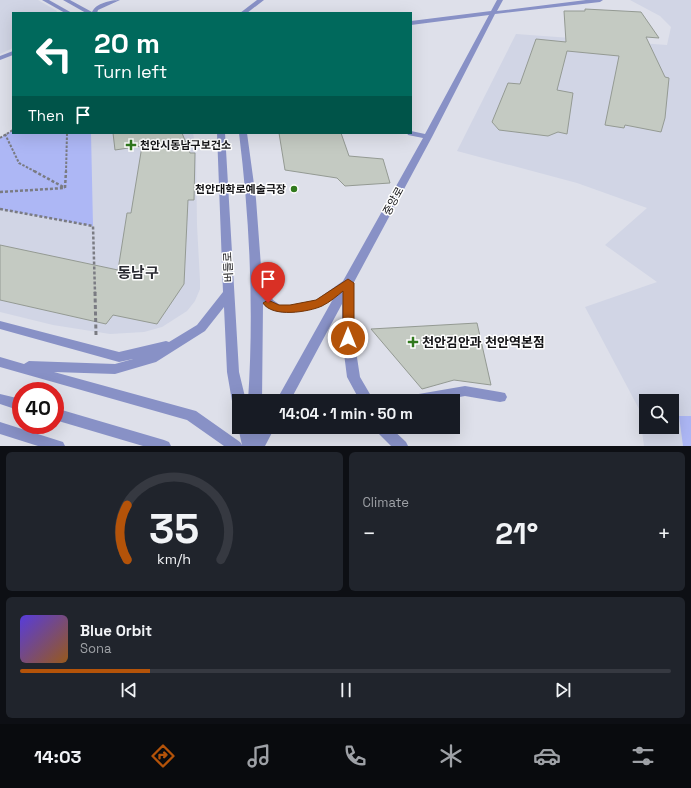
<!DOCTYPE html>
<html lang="en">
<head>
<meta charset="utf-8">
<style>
  body { margin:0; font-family:"Space Grotesk","Noto Sans KR",sans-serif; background:#20242c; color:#f1f3f6; height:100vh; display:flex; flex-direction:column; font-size:15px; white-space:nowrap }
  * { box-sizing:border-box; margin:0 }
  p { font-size:13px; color:#9ea1a6 }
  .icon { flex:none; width:22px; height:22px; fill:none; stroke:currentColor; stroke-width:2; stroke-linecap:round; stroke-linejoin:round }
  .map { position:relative; height:446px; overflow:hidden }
  .panel { display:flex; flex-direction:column; gap:6px; padding:6px; background:#0d0f14; flex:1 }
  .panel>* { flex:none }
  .hud { position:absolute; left:12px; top:12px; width:400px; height:122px; border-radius:0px; box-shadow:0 4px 16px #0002; background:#00695c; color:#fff; overflow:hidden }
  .buttons { position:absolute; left:639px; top:394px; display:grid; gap:8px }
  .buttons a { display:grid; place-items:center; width:40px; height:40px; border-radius:0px; background:#171b24; box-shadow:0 4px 16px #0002; font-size:20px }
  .speed { position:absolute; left:12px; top:382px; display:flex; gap:8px; font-size:20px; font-weight:700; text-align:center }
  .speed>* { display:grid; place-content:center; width:52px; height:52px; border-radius:50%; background:#171b24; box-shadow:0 4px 16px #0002; line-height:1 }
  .speed .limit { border:6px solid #d22; background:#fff; color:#111 }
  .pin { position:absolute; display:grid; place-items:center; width:34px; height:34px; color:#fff; margin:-41px -17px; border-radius:50% 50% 50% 0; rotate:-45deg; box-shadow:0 0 4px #0007 }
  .pin .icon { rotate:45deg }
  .me { position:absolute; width:44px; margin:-22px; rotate:0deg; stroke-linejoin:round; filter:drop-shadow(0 0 3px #0008) }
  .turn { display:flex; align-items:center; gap:14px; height:84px; padding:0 16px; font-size:18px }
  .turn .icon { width:52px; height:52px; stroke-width:2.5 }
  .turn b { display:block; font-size:28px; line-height:34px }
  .then { display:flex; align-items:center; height:38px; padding:0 16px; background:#0003; gap:8px; font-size:15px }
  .big { font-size:30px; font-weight:800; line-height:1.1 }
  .panel .widget { flex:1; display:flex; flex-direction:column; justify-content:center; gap:6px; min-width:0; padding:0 14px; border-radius:6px; background:#20242c }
  .panel .dial { align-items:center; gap:0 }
  .dial svg { height:104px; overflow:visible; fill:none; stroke:#363941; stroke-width:7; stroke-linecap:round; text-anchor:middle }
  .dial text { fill:#f1f3f6; stroke:none }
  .song { display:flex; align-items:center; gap:12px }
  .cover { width:48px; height:48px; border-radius:6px; background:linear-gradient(135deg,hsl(250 70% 55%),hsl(30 70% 35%)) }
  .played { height:4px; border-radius:2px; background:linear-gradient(90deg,#b45309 20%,#363941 20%) }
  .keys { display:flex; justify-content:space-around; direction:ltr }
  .heat { display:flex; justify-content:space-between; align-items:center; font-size:22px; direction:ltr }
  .panel .tiles { flex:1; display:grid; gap:6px; grid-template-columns:1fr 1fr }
  .widget:last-child { grid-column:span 2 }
  .trip { position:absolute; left:232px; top:394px; width:228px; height:40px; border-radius:0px; background:#171b24; box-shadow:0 4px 16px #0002; font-weight:800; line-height:40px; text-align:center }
  .tabs { display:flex; height:64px; justify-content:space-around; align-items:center; background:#090b0e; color:#9ea1a6 }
  .tabs .icon { width:28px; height:28px }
  .tabs .active { color:#b45309 }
  .tabs b { font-size:18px; color:#f1f3f6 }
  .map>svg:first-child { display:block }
  .built { fill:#d1d5e5; fill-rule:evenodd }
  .green { fill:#adb7f5 }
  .building { fill:#c4cac2; stroke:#949a93 }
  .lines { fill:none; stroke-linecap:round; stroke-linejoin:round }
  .path-far2 { stroke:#7a7b82; stroke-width:2; stroke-dasharray:2.5 1.5; stroke-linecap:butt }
  .path-far1 { stroke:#7a7b82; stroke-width:2.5; stroke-dasharray:3 2; stroke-linecap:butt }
  .path { stroke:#7a7b82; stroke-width:3; stroke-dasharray:4 2.5; stroke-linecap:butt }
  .minor { fill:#8891c6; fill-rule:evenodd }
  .route { fill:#b45309; stroke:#753606 }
  .poi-dot { fill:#31791d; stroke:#fff; stroke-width:1.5 }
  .labels { text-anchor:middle; stroke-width:3; stroke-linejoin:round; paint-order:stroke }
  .poi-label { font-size:11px; font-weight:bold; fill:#141417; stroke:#fff; text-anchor:start }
  .street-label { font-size:11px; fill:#141417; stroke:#fff }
  .near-poi-label { font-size:13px; font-weight:bold; fill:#141417; stroke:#fff; text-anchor:start }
  .district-label { font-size:15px; font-weight:bold; fill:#2a2b32; stroke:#fff }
</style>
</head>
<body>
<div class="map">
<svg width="691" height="446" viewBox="0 0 691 446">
  <rect width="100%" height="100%" fill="#dee0ea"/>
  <g class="built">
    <path d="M0 0H38L57 11 56 13H13V48L0 54Z"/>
    <path d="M630 0H691V446H644L639 409 585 307 657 282 605 245 647 208 577 183 457 151 516 34 667 45 671 27 660 16ZM646 401H672V427H646Z"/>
    <path d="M13 133H193L196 152 197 225 200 281V289L195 301 187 311 162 327 144 332 110 334 53 325 0 312V139Z"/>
  </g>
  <g class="green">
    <path d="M13 130V133H91L93 226 0 209V138Z"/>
    <path d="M679 416H691V446H683Z"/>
  </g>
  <g class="building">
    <path d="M585 9 641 12 659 38 646 37 665 77 669 78 665 118 661 132 625 125 624 128 605 125 619 56 567 51 557 90 573 93 567 134 558 132 548 136 499 130 492 122 508 83 520 84 536 39 566 42 564 11H585Z"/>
    <path d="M113 133H182L190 153H195L194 200H188L184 284 157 324 113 315 106 324 0 300V245L118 270 127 213H131L142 146 115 150Z"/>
    <path d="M279 133H341L349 156 383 159 390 183 345 186 337 178 285 170Z"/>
    <path d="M477 323 491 385 454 380 422 389 371 329Z"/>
  </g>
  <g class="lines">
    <g class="path-far2">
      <path d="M5 134 19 163 36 172"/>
      <path d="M0 138 13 130"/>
      <path d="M66 172 67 133"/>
    </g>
    <g class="path-far1">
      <path d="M34 171 65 188"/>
      <path d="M65 188 66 171"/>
      <path d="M0 192 64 188"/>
      <path d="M0 209 93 226 95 293"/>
    </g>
    <path class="path" d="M95 292 96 335"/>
    <g class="minor">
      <path d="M42 0H49L72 13H65Z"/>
      <path d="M63 0H70L92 12C96 3 111 0 120 0L98 10 97 13H86Z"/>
      <path d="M257 0H264L247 13H240Z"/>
      <path d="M497 0H503L497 11 586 0H603L600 2 495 14 432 137 353 284 354 338 360 377 374 401H360L347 377 342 338V304L290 401H276L333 299C316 310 279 321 263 304L262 401H248C254 311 250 222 239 133H247L256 199 262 280 273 300 280 305H290L316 300 343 281 423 138 408 135 407 133H411V131L425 134 489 15 411 25V21L491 11Z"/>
      <path d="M13 51V55L0 60V56Z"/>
      <path d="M217 133H225L239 372 246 401H239V406L234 405 232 401 227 372 224 307 205 331 156 362 115 374 54 372 196 411 240 442 242 445 238 427 239 425V427H260V429L261 427H275L265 446H224L187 420 0 367V357L24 364 29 361 115 364 133 359 119 362 0 329V321L119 352 166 341 169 342 197 325 223 292Z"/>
      <path d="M465 386 500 392 505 393 507 397 505 401 500 402 465 396 438 401H400L402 397 407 396Z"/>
      <path d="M0 394 21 399V411L0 404Z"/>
      <path d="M55 408 164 440 169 442 171 446H143L55 420Z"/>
      <path d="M0 422 63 442 65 446H38L0 434Z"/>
      <path d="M374 427H390L406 442 408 446H391L376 431Z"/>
    </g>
  </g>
  <path class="route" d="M348 279 354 283V338L348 342 343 338V291C337 296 330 302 322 306 309 312 272 318 263 303L268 300 279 305H290L316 300Z"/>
  <g class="poi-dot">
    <path d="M129 139h4v4h4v4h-4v4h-4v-4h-4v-4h4z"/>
    <circle cx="294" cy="189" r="4"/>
    <path d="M411 336h4v4h4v4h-4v4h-4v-4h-4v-4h4z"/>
  </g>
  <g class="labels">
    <g class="poi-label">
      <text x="140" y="149">천안시동남구보건소</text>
      <text x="286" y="193" text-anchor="end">천안대학로예술극장</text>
    </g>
    <g class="street-label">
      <text transform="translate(393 201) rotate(-61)" y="4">중앙로</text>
      <text transform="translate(228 267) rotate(-93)" y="4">버들로</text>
    </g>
    <g class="near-poi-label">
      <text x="422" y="347">천안김안과 천안역본점</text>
    </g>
    <g class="district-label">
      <text x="138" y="278">동남구</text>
    </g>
  </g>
</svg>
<div class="buttons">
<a><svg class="icon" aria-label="search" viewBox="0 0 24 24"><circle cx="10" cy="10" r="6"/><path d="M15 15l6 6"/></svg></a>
</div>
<div class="speed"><div class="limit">40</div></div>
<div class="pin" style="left:268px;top:303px;background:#d93025"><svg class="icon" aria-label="arrive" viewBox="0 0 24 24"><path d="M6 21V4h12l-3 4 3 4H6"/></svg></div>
<svg class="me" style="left:348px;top:338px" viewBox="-20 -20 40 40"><circle r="17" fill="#b45309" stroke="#fff" stroke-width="3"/><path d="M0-11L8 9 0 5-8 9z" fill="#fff"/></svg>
<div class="trip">14:04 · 1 min · 50 m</div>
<div class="hud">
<div class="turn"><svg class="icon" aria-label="left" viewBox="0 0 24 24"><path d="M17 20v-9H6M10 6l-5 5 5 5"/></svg><div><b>20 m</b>Turn left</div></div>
<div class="then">Then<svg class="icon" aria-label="arrive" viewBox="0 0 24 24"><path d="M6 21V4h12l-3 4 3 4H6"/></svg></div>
</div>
</div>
<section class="panel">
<div class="tiles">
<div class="widget dial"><svg viewBox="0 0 100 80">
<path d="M14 69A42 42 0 1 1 86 69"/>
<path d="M14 69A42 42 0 0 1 14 27" stroke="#b45309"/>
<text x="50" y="56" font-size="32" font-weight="700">35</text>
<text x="50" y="72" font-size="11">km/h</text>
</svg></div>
<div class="widget"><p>Climate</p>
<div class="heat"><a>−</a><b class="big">21°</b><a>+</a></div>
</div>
<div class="widget">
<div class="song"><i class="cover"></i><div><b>Blue Orbit</b><p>Sona</p></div></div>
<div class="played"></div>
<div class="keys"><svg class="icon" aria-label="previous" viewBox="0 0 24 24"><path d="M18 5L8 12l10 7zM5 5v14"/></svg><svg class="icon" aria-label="pause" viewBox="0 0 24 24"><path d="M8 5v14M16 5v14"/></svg><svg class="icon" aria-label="next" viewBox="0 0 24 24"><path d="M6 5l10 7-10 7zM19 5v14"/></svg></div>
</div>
</div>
</section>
<nav class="tabs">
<b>14:03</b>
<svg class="icon active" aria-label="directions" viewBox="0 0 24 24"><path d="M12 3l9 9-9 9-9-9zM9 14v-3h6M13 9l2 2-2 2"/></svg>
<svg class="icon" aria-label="music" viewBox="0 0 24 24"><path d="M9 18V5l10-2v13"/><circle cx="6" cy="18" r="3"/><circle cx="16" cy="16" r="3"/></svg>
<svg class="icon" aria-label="phone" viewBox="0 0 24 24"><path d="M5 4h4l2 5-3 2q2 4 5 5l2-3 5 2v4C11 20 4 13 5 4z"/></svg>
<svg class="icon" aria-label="climate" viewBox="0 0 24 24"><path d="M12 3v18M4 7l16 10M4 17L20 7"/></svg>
<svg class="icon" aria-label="car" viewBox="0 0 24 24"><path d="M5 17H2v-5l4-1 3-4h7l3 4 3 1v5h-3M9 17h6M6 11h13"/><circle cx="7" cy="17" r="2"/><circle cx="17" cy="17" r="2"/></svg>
<svg class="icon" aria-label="filters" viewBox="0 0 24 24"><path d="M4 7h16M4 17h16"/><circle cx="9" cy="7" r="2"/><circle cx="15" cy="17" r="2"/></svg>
</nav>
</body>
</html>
